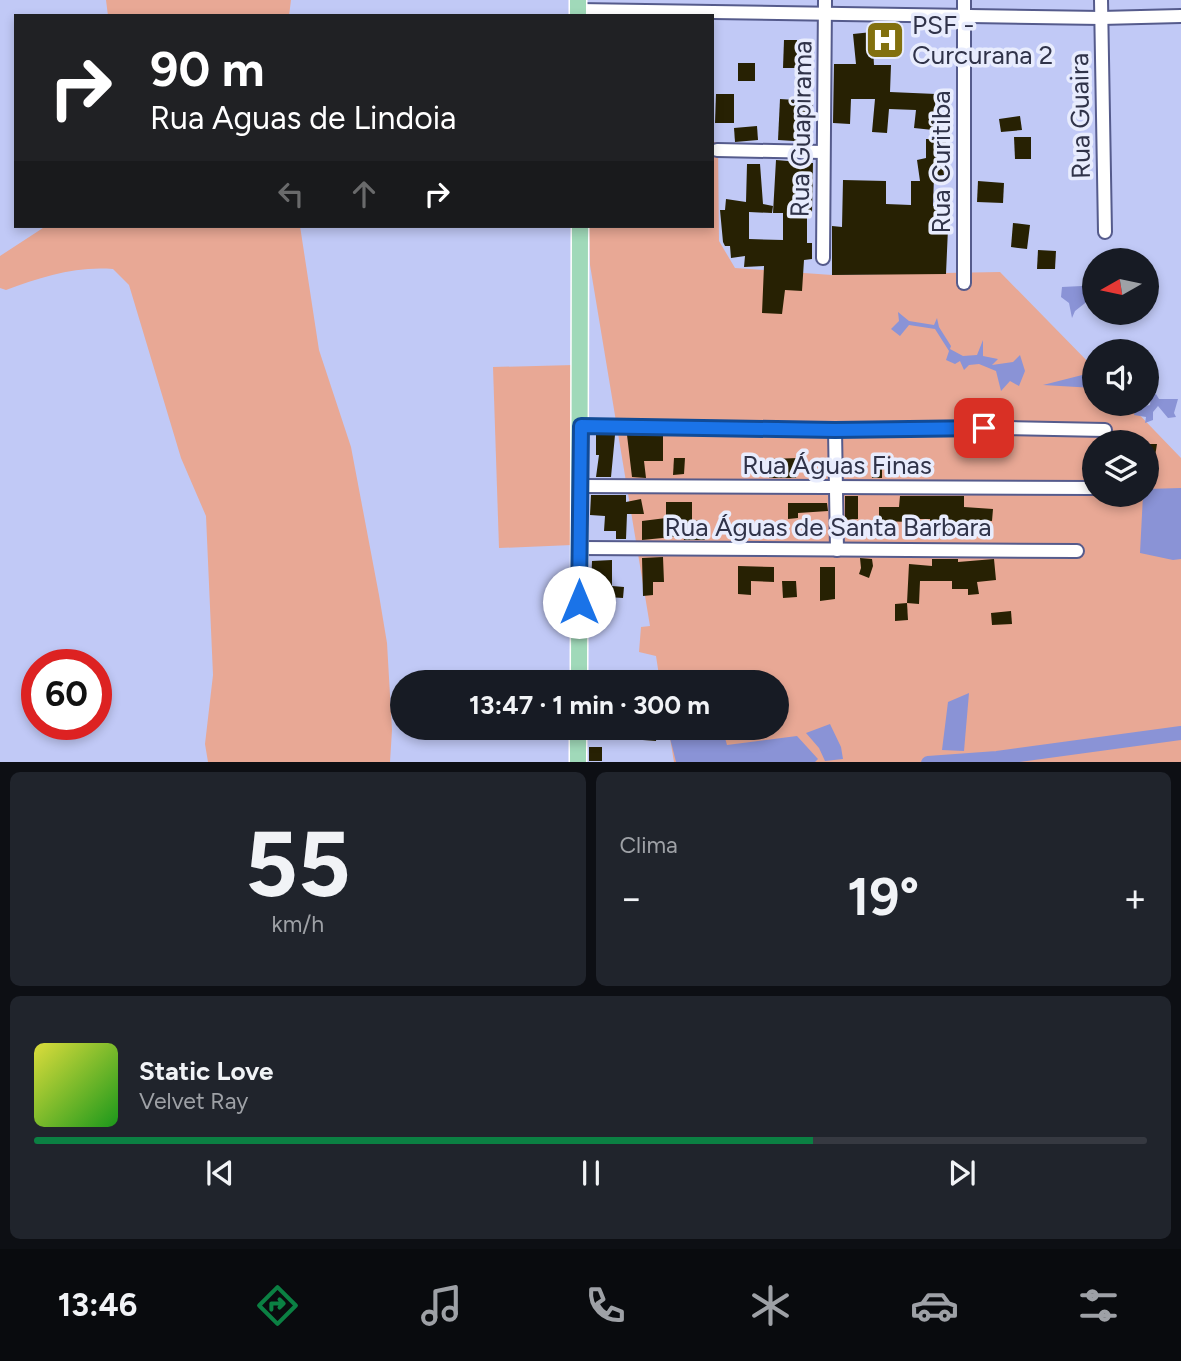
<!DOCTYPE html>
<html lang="pt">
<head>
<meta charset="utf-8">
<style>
  body { margin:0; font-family:Figtree,sans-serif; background:#20242c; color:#f1f3f6; height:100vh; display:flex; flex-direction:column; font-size:26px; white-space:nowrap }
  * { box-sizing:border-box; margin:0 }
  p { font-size:23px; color:#9ea1a6 }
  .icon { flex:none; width:38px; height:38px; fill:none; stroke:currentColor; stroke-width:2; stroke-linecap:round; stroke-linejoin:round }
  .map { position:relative; height:762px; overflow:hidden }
  .side { display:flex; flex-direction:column; gap:10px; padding:10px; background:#0d0f14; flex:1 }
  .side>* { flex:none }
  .banner { position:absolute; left:14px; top:14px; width:700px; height:214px; border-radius:0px; box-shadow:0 4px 10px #0003; background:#202124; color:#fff; overflow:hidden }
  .needle { width:46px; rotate:261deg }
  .buttons { position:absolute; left:1082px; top:248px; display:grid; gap:14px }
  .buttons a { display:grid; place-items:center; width:77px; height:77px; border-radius:50%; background:#171b24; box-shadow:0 4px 10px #0003; font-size:35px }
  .speed { position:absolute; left:21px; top:649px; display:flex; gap:14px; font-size:35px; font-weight:700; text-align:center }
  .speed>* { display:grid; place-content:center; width:91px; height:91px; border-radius:50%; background:#171b24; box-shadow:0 4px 10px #0003; line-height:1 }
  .speed .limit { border:10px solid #d22; background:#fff; color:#111 }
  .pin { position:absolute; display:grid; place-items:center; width:60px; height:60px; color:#fff; margin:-30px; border-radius:14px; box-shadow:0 4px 10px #0006 }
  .me { position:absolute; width:77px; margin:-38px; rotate:0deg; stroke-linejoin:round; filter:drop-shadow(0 0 5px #0008) }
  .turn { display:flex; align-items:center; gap:24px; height:147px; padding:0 21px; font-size:32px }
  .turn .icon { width:91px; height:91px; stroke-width:2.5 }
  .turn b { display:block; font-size:49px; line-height:60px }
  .lanes { display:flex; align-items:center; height:66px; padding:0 21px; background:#0003; justify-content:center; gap:35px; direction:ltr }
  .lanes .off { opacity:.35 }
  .big { font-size:52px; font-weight:700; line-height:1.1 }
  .side .widget { flex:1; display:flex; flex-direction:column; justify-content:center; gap:10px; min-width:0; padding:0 24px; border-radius:10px; background:#20242c }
  .side .dial { align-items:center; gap:0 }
  .dial b { font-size:91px; line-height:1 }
  .song { display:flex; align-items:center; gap:21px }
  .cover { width:84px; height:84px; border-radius:10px; background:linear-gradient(135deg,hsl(60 70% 55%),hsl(120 70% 35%)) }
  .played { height:7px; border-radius:4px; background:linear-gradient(90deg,#0b8043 70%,#363941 70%) }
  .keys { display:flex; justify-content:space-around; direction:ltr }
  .heat { display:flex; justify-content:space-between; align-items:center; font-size:38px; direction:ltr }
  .side .tiles { flex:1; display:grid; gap:10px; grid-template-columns:1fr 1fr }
  .widget:last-child { grid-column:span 2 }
  .trip { position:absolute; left:390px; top:670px; width:399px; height:70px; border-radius:35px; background:#171b24; box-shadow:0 4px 10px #0003; font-weight:700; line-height:70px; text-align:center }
  .dock { display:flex; height:112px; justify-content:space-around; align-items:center; background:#090b0e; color:#9ea1a6 }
  .dock .icon { width:49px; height:49px }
  .dock .current { color:#0b8043 }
  .dock b { font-size:32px; color:#f1f3f6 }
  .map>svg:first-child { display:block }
  .green { fill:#e8a895; fill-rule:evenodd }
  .water { fill:#8a93d6 }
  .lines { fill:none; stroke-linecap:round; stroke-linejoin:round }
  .canal { stroke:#8a93d6; stroke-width:14 }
  .building { fill:#272103 }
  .minor-casing { stroke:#555b8c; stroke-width:16 }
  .major-casing { stroke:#fff; stroke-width:19 }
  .minor { stroke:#fff; stroke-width:12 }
  .major { stroke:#a0d9b9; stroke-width:16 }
  .route-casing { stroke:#114b97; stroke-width:18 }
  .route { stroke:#1a73e8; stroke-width:12 }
  .labels { text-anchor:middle; stroke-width:7; stroke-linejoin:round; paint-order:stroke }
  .poi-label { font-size:26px; fill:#303349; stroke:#e8ecfd; text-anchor:start }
  .street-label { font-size:26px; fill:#303349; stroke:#e8ecfd }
</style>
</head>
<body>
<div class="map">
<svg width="1181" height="763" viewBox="0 0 1181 763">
  <rect width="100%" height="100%" fill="#c1c9f6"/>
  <g class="green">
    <path d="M106 0H291L289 16H108Z"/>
    <path d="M712 142H718L719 241 735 268 832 275 1000 272 1094 368V404H1129L1181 458V762H674L670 738 663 728H777V682H660L656 656 639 652 641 627 650 626 590 265 589 226H712ZM1094 443H1146V495H1094Z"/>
    <path d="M46 226H300L319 350 351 447 379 595 387 643 392 730 390 762H208L205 744 213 675 206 516 181 458 129 285 113 269C75 266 41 277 6 290L0 288V256Z"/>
    <path d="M574 365 572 545 499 548 493 367Z"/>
  </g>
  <g class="water">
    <path d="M1082 286 1094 288V303L1089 300 1075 311 1072 318 1069 303 1061 297 1062 287Z"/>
    <path d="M898 312 909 321 934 325 937 318 939 327 951 346 950 349 963 356 977 355 983 340V356L998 359 992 365 1013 362 1020 355 1025 371 1019 386 1010 381 1001 391 996 371 979 364 969 365 964 370 960 361 955 364 946 360 949 351 935 329 909 325 900 336 891 329 899 321Z"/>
    <path d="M1094 372V388L1043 385Z"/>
    <path d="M1156 394 1159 399H1178L1174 413 1176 417 1168 418 1158 406 1153 412V420L1145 423 1146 417 1134 415 1136 408 1150 405 1151 396Z"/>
    <path d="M1181 488V559L1173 560 1140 553 1143 495H1146V489Z"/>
    <path d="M969 693 964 751 942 750 948 702Z"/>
    <path d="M830 724 841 747 843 759 825 761 819 748 806 733Z"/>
    <path d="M685 733 725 738 727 745 797 736 818 759 814 763 676 762 670 738Z"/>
  </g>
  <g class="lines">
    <path class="canal" d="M928 763 997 758 1181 733"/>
  </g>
  <g class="building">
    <path d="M872 32 874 65H891L890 92 936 94 933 130 914 128 916 110 889 109 887 133 872 132 875 99H851L850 124 833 123 834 64H856L853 34Z"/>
    <path d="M784 40H797V68H783Z"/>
    <rect x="738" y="63" width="17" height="18"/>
    <path d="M716 94H734V123H715Z"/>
    <path d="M780 99 813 101 810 142 778 140Z"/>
    <path d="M1020 116 1022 130 1001 132 999 119Z"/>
    <path d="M757 126 758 140 735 142 734 128Z"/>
    <path d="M1014 137H1031V159H1015Z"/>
    <path d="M926 139H946V152H941L944 175 934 176 933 206H949L946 274 832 275V226L842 227 843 180 886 181V204L911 205V181H920L917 160 926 158Z"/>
    <path d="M776 160 813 163 812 214H807V243H812V259L804 260 802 291 785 290 782 314 762 313 764 266 744 267 745 256 731 258 730 246H725L723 242 720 210H725L726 199 746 202 747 164H760L763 204 773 206 772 213 749 212V239L783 240V213H773Z"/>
    <path d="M978 181 1004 183 1003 203 977 202Z"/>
    <path d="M1013 223 1030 225 1027 249 1011 247Z"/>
    <path d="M1038 250 1056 251 1055 269H1037Z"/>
    <path d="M596 435H615L611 477H596L599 455H596Z"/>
    <path d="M627 435 663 436V461H644L646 478 632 477Z"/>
    <path d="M1146 444H1157L1152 475 1146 474Z"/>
    <path d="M674 458H685L684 474 673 475Z"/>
    <path d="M799 458 796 478H769V459Z"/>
    <path d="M871 459H882V478H872Z"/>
    <path d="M591 495H626V502L641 499 644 514H627L626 539H616V531H604L605 516 590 515Z"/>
    <path d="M845 496H858V519L845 520Z"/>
    <path d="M900 496H964V507L993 509 992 521 980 520V526L966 525V533L930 534V519H910V522L879 521V507H899Z"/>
    <path d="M666 502H692V521L704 520 705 540H684L683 536 642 540V521L666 518Z"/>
    <path d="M788 503H827L828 511 798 513V518L788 519Z"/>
    <path d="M663 557 664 582H653V595L643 596 642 558Z"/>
    <path d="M860 558 872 559 873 566 869 578 859 574 861 568Z"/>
    <path d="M932 559H958V562L994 559 996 580 977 582 979 594 968 595V589H952V581H920L919 604 907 603 909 564 932 566Z"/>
    <path d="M612 560V586L624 587 623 598 607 597 608 615H590L592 561Z"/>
    <path d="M738 566 774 567V582L751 581V595L738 594Z"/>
    <path d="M820 567H835V599L820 601Z"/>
    <path d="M782 581H796L797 597 783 598Z"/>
    <path d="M907 603 908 620 895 621V604Z"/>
    <path d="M1011 611 1012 624 992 625 991 613Z"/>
    <path d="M589 728H657L656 741 589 736Z"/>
    <rect x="589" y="747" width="13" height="14"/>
  </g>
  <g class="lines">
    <g class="minor-casing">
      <g id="minor">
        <path d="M964 0V283"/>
        <path d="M1101 0 1105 232"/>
        <path d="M578 10 1101 18 1181 16"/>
        <path d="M717 150 823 152"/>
        <path d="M823 258 825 0"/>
        <path d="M581 426 835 430 1008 428 1105 430"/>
        <path d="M835 430 837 550"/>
        <path d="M580 486 1094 488"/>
        <path d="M580 548 1077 551"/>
      </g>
    </g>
    <g class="major-casing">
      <g id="major">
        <path d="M578 0V16"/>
        <path d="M579 682 580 226"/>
        <path d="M578 763V728"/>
      </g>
    </g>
    <use href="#minor" class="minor"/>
    <use href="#major" class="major"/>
  </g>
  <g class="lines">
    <g class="route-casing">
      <path id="route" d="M579 602 581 426 835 430 984 428"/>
    </g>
    <use href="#route" class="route"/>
  </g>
  <defs>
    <g id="hospital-square" transform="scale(2.0125)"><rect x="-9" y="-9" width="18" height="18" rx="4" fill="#82700f" stroke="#e8ecfd"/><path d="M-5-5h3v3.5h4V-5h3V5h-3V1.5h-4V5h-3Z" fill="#fff"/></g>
  </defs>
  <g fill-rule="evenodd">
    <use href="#hospital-square" x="885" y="40"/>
  </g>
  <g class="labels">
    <g class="poi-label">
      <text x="912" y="34">PSF -<tspan x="912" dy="30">Curcurana 2</tspan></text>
    </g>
    <g class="street-label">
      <text transform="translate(1080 116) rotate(-91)" y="9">Rua Guaira</text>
      <text transform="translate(801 129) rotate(-89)" y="9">Rua Guapirama</text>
      <text transform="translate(941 162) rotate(-90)" y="9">Rua Curitiba</text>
      <text x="837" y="474">Rua Águas Finas</text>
      <text x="828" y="536">Rua Águas de Santa Barbara</text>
    </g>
  </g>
</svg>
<div class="buttons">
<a><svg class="needle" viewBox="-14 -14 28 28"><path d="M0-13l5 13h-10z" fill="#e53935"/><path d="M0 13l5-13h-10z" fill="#9ea1a6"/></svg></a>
<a><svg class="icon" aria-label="sound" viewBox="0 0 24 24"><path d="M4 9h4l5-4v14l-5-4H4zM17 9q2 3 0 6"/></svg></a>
<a><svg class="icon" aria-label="layers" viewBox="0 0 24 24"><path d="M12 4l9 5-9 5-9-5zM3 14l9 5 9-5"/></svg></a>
</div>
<div class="speed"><div class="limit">60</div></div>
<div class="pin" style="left:984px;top:428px;background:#d93025"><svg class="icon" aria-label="arrive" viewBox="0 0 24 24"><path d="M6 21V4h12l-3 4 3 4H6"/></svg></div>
<svg class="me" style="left:579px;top:602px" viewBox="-20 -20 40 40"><circle r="19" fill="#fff"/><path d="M0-13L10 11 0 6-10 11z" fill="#1a73e8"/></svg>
<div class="trip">13:47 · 1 min · 300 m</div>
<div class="banner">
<div class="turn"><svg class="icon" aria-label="right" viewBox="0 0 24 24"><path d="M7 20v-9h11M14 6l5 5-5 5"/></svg><div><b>90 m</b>Rua Aguas de Lindoia</div></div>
<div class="lanes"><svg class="icon off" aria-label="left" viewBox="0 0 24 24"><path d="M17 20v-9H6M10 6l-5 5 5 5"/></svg><svg class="icon off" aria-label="ahead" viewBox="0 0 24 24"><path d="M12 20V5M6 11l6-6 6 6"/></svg><svg class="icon" aria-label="right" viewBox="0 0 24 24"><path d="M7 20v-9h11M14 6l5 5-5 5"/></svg></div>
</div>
</div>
<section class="side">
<div class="tiles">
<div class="widget dial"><b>55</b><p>km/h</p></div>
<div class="widget"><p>Clima</p>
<div class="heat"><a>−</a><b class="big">19°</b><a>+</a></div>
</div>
<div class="widget">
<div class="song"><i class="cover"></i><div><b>Static Love</b><p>Velvet Ray</p></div></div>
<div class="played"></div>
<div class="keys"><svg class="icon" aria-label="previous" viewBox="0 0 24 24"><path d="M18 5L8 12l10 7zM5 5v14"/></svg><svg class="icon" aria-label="pause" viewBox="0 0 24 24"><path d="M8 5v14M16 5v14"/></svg><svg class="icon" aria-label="next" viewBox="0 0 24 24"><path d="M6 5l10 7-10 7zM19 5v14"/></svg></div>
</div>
</div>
</section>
<nav class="dock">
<b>13:46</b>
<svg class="icon current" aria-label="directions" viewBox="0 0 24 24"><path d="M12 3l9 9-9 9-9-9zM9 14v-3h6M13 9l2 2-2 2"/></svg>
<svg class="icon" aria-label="music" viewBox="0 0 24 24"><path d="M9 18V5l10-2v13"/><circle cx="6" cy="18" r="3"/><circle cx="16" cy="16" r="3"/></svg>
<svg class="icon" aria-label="phone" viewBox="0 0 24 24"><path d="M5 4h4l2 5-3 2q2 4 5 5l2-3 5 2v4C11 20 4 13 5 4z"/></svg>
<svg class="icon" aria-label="climate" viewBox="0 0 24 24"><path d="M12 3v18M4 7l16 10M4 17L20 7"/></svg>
<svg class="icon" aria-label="car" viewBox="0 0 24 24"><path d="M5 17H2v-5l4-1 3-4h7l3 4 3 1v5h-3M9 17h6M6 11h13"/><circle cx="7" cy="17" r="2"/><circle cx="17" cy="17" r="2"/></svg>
<svg class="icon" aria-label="filters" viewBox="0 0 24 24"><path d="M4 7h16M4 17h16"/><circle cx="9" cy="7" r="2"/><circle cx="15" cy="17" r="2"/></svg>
</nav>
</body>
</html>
